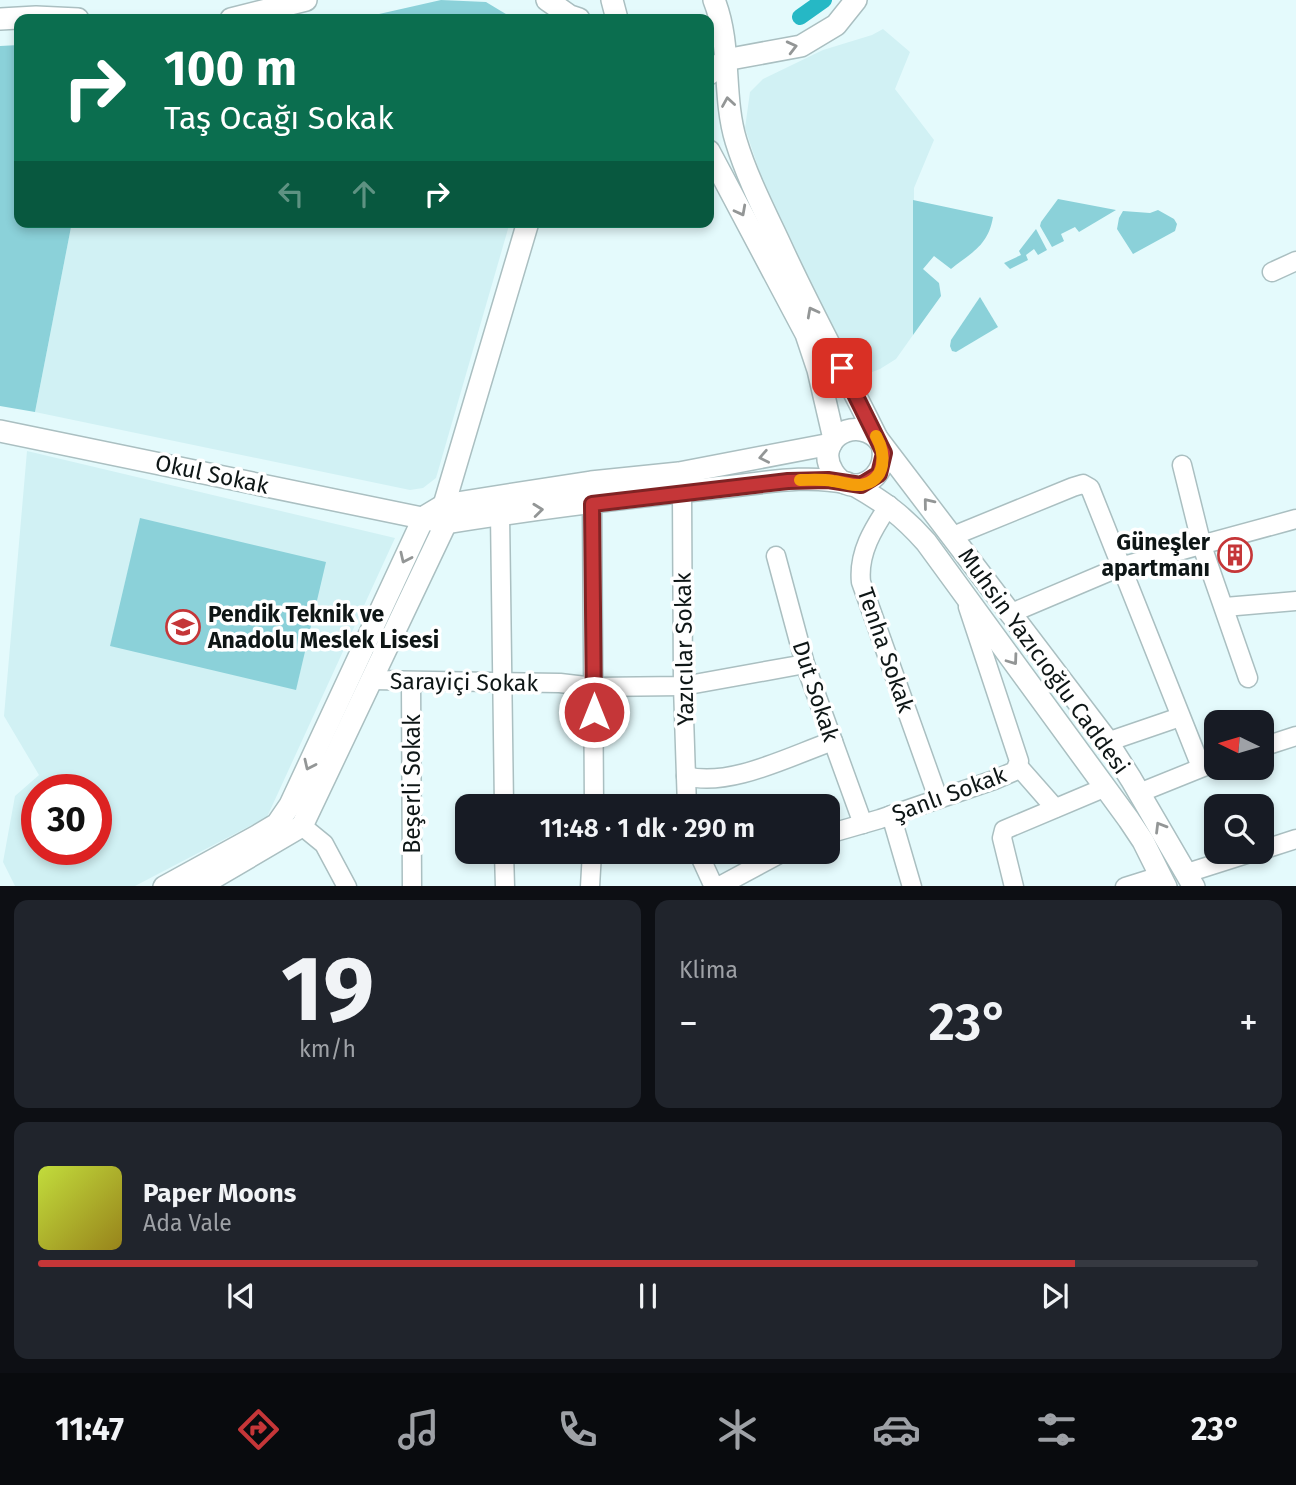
<!DOCTYPE html>
<html lang="tr">
<head>
<meta charset="utf-8">
<style>
  body { margin:0; font-family:"Fira Sans",sans-serif; background:#20242c; color:#f1f3f6; height:100vh; display:flex; flex-direction:column; font-size:26px; white-space:nowrap }
  * { box-sizing:border-box; margin:0 }
  p { font-size:23px; color:#9ea1a6 }
  .icon { flex:none; width:38px; height:38px; fill:none; stroke:currentColor; stroke-width:2; stroke-linecap:round; stroke-linejoin:round }
  .map { position:relative; height:886px; overflow:hidden }
  .sheet { display:flex; flex-direction:column; gap:14px; padding:14px; background:#0d0f14; flex:1 }
  .sheet>* { flex:none }
  .guide { position:absolute; left:14px; top:14px; width:700px; height:214px; border-radius:14px; box-shadow:0 4px 10px #0003; background:#0b6e4f; color:#fff; overflow:hidden }
  .needle { width:46px; rotate:275deg }
  .tools { position:absolute; left:1204px; top:710px; display:grid; gap:14px }
  .tools a { display:grid; place-items:center; width:70px; height:70px; border-radius:14px; background:#171b24; box-shadow:0 4px 10px #0003; font-size:35px }
  .speed { position:absolute; left:21px; top:774px; display:flex; gap:14px; font-size:35px; font-weight:700; text-align:center }
  .speed>* { display:grid; place-content:center; width:91px; height:91px; border-radius:50%; background:#171b24; box-shadow:0 4px 10px #0003; line-height:1 }
  .speed .limit { border:10px solid #d22; background:#fff; color:#111 }
  .pin { position:absolute; display:grid; place-items:center; width:60px; height:60px; color:#fff; margin:-30px; border-radius:14px; box-shadow:0 4px 10px #0006 }
  .me { position:absolute; width:77px; margin:-38px; rotate:0deg; stroke-linejoin:round; filter:drop-shadow(0 0 5px #0008) }
  .turn { display:flex; align-items:center; gap:24px; height:147px; padding:0 35px; font-size:32px }
  .turn .icon { width:91px; height:91px; stroke-width:2.5 }
  .turn b { display:block; font-size:49px; line-height:60px }
  .lanes { display:flex; align-items:center; height:66px; padding:0 35px; background:#0003; justify-content:center; gap:35px; direction:ltr }
  .lanes .off { opacity:.35 }
  .big { font-size:52px; font-weight:600; line-height:1.1 }
  .sheet .card { flex:1; display:flex; flex-direction:column; justify-content:center; gap:10px; min-width:0; padding:0 24px; border-radius:14px; background:#20242c }
  .sheet .dial { align-items:center; gap:0 }
  .dial b { font-size:91px; line-height:1 }
  .song { display:flex; align-items:center; gap:21px }
  .cover { width:84px; height:84px; border-radius:10px; background:linear-gradient(135deg,hsl(70 70% 55%),hsl(50 70% 35%)) }
  .played { height:7px; border-radius:4px; background:linear-gradient(90deg,#c53638 85%,#363941 85%) }
  .keys { display:flex; justify-content:space-around; direction:ltr }
  .heat { display:flex; justify-content:space-between; align-items:center; font-size:38px; direction:ltr }
  .sheet .tiles { flex:1; display:grid; gap:14px; grid-template-columns:1fr 1fr }
  .card:last-child { grid-column:span 2 }
  .trip { position:absolute; left:455px; top:794px; width:385px; height:70px; border-radius:14px; background:#171b24; box-shadow:0 4px 10px #0003; font-weight:600; line-height:70px; text-align:center }
  .menu { display:flex; height:112px; justify-content:space-around; align-items:center; background:#090b0e; color:#9ea1a6 }
  .menu .icon { width:49px; height:49px }
  .menu .current { color:#c53638 }
  .menu b { font-size:32px; color:#f1f3f6 }
  .map>svg:first-child { display:block }
  .built { fill:#d1f1f4; fill-rule:evenodd }
  .green { fill:#8bd1d9 }
  .lines { fill:none; stroke-linecap:round; stroke-linejoin:round }
  .canal { stroke:#26b8c5; stroke-width:16 }
  .minor-casing { stroke:#aabfc1; stroke-width:21 }
  .tertiary-casing { stroke:#aabfc1; stroke-width:24 }
  .minor { stroke:#fff; stroke-width:18 }
  .tertiary { stroke:#fff; stroke-width:21 }
  .oneway { stroke:#939696 }
  .route-casing { stroke:#802324; stroke-width:18 }
  .route { stroke:#c53638; stroke-width:12 }
  .slow { stroke:#f59e0b; stroke-width:12 }
  .labels { text-anchor:middle; stroke-width:7; stroke-linejoin:round; paint-order:stroke }
  .street-label { font-size:23px; fill:#0e1616; stroke:#fff }
  .poi-label { font-size:23px; font-weight:bold; fill:#0e1616; stroke:#fff; text-anchor:end }
</style>
</head>
<body>
<div class="map">
<svg width="1296" height="887" viewBox="0 0 1296 887">
  <rect width="100%" height="100%" fill="#e4fafc"/>
  <g class="built">
    <path d="M883 29 910 52 895 89 934 140 914 188 913 335 896 359 880 369 849 381 769 200 745 128 750 92 763 79 823 50 872 35Z"/>
    <path d="M72 222H510L436 478 423 488 410 490 35 412Z"/>
    <path d="M27 451 395 538 267 817 135 886H15L3 862 15 796 39 775 4 716ZM37 789H96V849H37Z"/>
  </g>
  <g class="green">
    <path d="M441 0 486 2 514 19H357Z"/>
    <path d="M19 45V222H72L35 412 0 406V46Z"/>
    <path d="M1058 199 1116 210 1079 232 1075 227 1061 234 1064 241 1052 247 1040 226 1041 222Z"/>
    <path d="M913 200 993 217C988 246 972 252 951 269L934 256 923 269 939 283 941 296 913 335Z"/>
    <path d="M1158 210 1174 219 1177 224 1175 231 1133 254 1117 229 1119 218 1123 211 1150 213Z"/>
    <path d="M1036 229 1047 250 1038 255 1034 249 1026 255 1028 260 1010 269 1004 263 1021 255 1019 251Z"/>
    <path d="M980 297 998 327 956 352 952 351 950 346 951 340Z"/>
    <path d="M140 518 326 562 296 690 110 646Z"/>
  </g>
  <g class="lines">
    <path class="canal" d="M800 17 824 0"/>
    <g class="minor-casing">
      <g id="minor">
        <path d="M1272 272 1296 261"/>
        <path d="M1182 465 1202 546 1248 678"/>
        <path d="M682 492 683 686 687 807"/>
        <path d="M592 504 594 807"/>
        <path d="M889 505C873 529 858 553 861 582L938 798"/>
        <path d="M500 514 504 807"/>
        <path d="M953 536 1073 487 1083 484 1090 488 1201 767"/>
        <path d="M776 556 805 664 863 824"/>
        <path d="M1225 607 1296 601"/>
        <path d="M1009 614 1120 567 1296 519"/>
        <path d="M371 680 560 683 594 687 683 686 805 664"/>
        <path d="M411 682 412 887"/>
        <path d="M1107 742 1180 717"/>
        <path d="M1262 747 1296 736"/>
        <path d="M1018 766 1055 808"/>
        <path d="M686 776C729 788 790 756 833 741"/>
        <path d="M1139 793 1216 762"/>
        <path d="M891 815 912 887"/>
        <path d="M302 826 324 844 347 887"/>
        <path d="M828 834 880 819 994 780 1015 771 1019 761 968 607"/>
        <path d="M1262 850 1296 839"/>
        <path d="M504 852 505 887"/>
        <path d="M698 852 714 887"/>
        <path d="M1187 873 1253 852"/>
        <path d="M590 887 592 852"/>
        <path d="M718 887 783 852"/>
        <path d="M1014 887 1002 838 1004 830 1106 787"/>
        <path d="M1125 887 1160 876"/>
      </g>
    </g>
    <g class="tertiary-casing">
      <g id="tertiary">
        <path d="M547 0 570 16 579 19"/>
        <path d="M612 0 617 19"/>
        <path d="M714 0C732 45 722 95 736 141 747 177 764 210 780 244 810 310 845 373 877 438"/>
        <path d="M0 19 36 17 78 19"/>
        <path d="M231 19 306 0"/>
        <path d="M709 74 725 60 801 46 836 25 856 0"/>
        <path d="M709 151 806 334 818 370 834 439"/>
        <path d="M0 431 446 523C538 508 631 497 724 487 764 483 807 474 847 483"/>
        <path d="M882 445C891 478 851 501 833 472 814 443 851 415 877 438L1103 735 1131 779 1194 887"/>
        <path d="M854 485C884 502 903 516 926 542L1129 820 1143 841 1166 887"/>
        <path d="M164 887 257 836 277 824 290 805 424 517 444 505 591 482 679 473 831 444"/>
        <path d="M198 887 302 826 446 523 444 505 528 222"/>
      </g>
    </g>
    <use href="#minor" class="minor"/>
    <use href="#tertiary" class="tertiary"/>
  </g>
  <defs><path id="oneway-chevron" d="M-2-3.5L2.5 0L-2 3.5" fill="none" stroke-width="1.6" stroke-linecap="round" stroke-linejoin="round" transform="scale(1.75)"/></defs>
  <g class="oneway">
    <use href="#oneway-chevron" transform="translate(792 47) rotate(-14)"/>
    <use href="#oneway-chevron" transform="translate(728 102) rotate(-99)"/>
    <use href="#oneway-chevron" transform="translate(741 211) rotate(62)"/>
    <use href="#oneway-chevron" transform="translate(812 312) rotate(-118)"/>
    <use href="#oneway-chevron" transform="translate(764 457) rotate(169)"/>
    <use href="#oneway-chevron" transform="translate(928 503) rotate(-129)"/>
    <use href="#oneway-chevron" transform="translate(538 510) rotate(-6)"/>
    <use href="#oneway-chevron" transform="translate(405 558) rotate(115)"/>
    <use href="#oneway-chevron" transform="translate(1013 660) rotate(54)"/>
    <use href="#oneway-chevron" transform="translate(309 765) rotate(115)"/>
    <use href="#oneway-chevron" transform="translate(1160 827) rotate(-121)"/>
  </g>
  <g class="lines">
    <g class="route-casing">
      <path id="route" d="M594 712 592 504 788 481 828 480 861 485 879 474 884 453 842 368"/>
    </g>
    <use href="#route" class="route"/>
    <path class="slow" d="M800 480C811 480 822 479 833 481 843 482 852 486 861 485 887 480 886 454 876 436"/>
  </g>
  <defs>
    <g id="building-ring" transform="scale(1.75)"><circle r="9.5" fill="#fff" stroke="#c53638" stroke-width="1.5"/><path d="M-4-6H4V6H1V3H-1V6H-4ZM-2.5-4.3h1.7v1.8h-1.7ZM.8-4.3h1.7v1.8H.8ZM-2.5-1h1.7V.8h-1.7ZM.8-1h1.7V.8H.8Z" fill="#c53638"/></g>
    <g id="school-ring" transform="scale(1.75)"><circle r="9.5" fill="#fff" stroke="#c53638" stroke-width="1.5"/><path d="M0-5L7-2L0 1L-7-2ZM-4 1L0 2.5L4 1V4Q0 6-4 4Z" fill="#c53638"/></g>
  </defs>
  <g fill-rule="evenodd">
    <use href="#building-ring" x="1235" y="555"/>
    <use href="#school-ring" x="183" y="627"/>
  </g>
  <g class="labels">
    <g class="street-label">
      <text transform="translate(212 474) rotate(12)" y="8">Okul Sokak</text>
      <text transform="translate(684 649) rotate(-91)" y="8">Yazıcılar Sokak</text>
      <text transform="translate(886 650) rotate(71)" y="8">Tenha Sokak</text>
      <text transform="translate(1044 661) rotate(54)" y="8">Muhsin Yazıcıoğlu Caddesi</text>
      <text transform="translate(464 682) rotate(1)" y="8">Sarayiçi Sokak</text>
      <text transform="translate(816 691) rotate(72)" y="8">Dut Sokak</text>
      <text transform="translate(412 784) rotate(-90)" y="8">Beşerli Sokak</text>
      <text transform="translate(949 794) rotate(-20)" y="8">Şanlı Sokak</text>
    </g>
    <g class="poi-label">
      <text x="1210" y="550">Güneşler<tspan x="1210" dy="26">apartmanı</tspan></text>
      <text x="208" y="622" text-anchor="start">Pendik Teknik ve<tspan x="208" dy="26">Anadolu Meslek Lisesi</tspan></text>
    </g>
  </g>
</svg>
<div class="tools">
<a><svg class="needle" viewBox="-14 -14 28 28"><path d="M0-13l5 13h-10z" fill="#e53935"/><path d="M0 13l5-13h-10z" fill="#9ea1a6"/></svg></a>
<a><svg class="icon" aria-label="search" viewBox="0 0 24 24"><circle cx="10" cy="10" r="6"/><path d="M15 15l6 6"/></svg></a>
</div>
<div class="speed"><div class="limit">30</div></div>
<div class="pin" style="left:842px;top:368px;background:#d93025"><svg class="icon" aria-label="arrive" viewBox="0 0 24 24"><path d="M6 21V4h12l-3 4 3 4H6"/></svg></div>
<svg class="me" style="left:594px;top:712px" viewBox="-20 -20 40 40"><circle r="17" fill="#c53638" stroke="#fff" stroke-width="3"/><path d="M0-11L8 9 0 5-8 9z" fill="#fff"/></svg>
<div class="trip">11:48 · 1 dk · 290 m</div>
<div class="guide">
<div class="turn"><svg class="icon" aria-label="right" viewBox="0 0 24 24"><path d="M7 20v-9h11M14 6l5 5-5 5"/></svg><div><b>100 m</b>Taş Ocağı Sokak</div></div>
<div class="lanes"><svg class="icon off" aria-label="left" viewBox="0 0 24 24"><path d="M17 20v-9H6M10 6l-5 5 5 5"/></svg><svg class="icon off" aria-label="ahead" viewBox="0 0 24 24"><path d="M12 20V5M6 11l6-6 6 6"/></svg><svg class="icon" aria-label="right" viewBox="0 0 24 24"><path d="M7 20v-9h11M14 6l5 5-5 5"/></svg></div>
</div>
</div>
<section class="sheet">
<div class="tiles">
<div class="card dial"><b>19</b><p>km/h</p></div>
<div class="card"><p>Klima</p>
<div class="heat"><a>−</a><b class="big">23°</b><a>+</a></div>
</div>
<div class="card">
<div class="song"><i class="cover"></i><div><b>Paper Moons</b><p>Ada Vale</p></div></div>
<div class="played"></div>
<div class="keys"><svg class="icon" aria-label="previous" viewBox="0 0 24 24"><path d="M18 5L8 12l10 7zM5 5v14"/></svg><svg class="icon" aria-label="pause" viewBox="0 0 24 24"><path d="M8 5v14M16 5v14"/></svg><svg class="icon" aria-label="next" viewBox="0 0 24 24"><path d="M6 5l10 7-10 7zM19 5v14"/></svg></div>
</div>
</div>
</section>
<nav class="menu">
<b>11:47</b>
<svg class="icon current" aria-label="directions" viewBox="0 0 24 24"><path d="M12 3l9 9-9 9-9-9zM9 14v-3h6M13 9l2 2-2 2"/></svg>
<svg class="icon" aria-label="music" viewBox="0 0 24 24"><path d="M9 18V5l10-2v13"/><circle cx="6" cy="18" r="3"/><circle cx="16" cy="16" r="3"/></svg>
<svg class="icon" aria-label="phone" viewBox="0 0 24 24"><path d="M5 4h4l2 5-3 2q2 4 5 5l2-3 5 2v4C11 20 4 13 5 4z"/></svg>
<svg class="icon" aria-label="climate" viewBox="0 0 24 24"><path d="M12 3v18M4 7l16 10M4 17L20 7"/></svg>
<svg class="icon" aria-label="car" viewBox="0 0 24 24"><path d="M5 17H2v-5l4-1 3-4h7l3 4 3 1v5h-3M9 17h6M6 11h13"/><circle cx="7" cy="17" r="2"/><circle cx="17" cy="17" r="2"/></svg>
<svg class="icon" aria-label="filters" viewBox="0 0 24 24"><path d="M4 7h16M4 17h16"/><circle cx="9" cy="7" r="2"/><circle cx="15" cy="17" r="2"/></svg>
<b>23°</b>
</nav>
</body>
</html>
